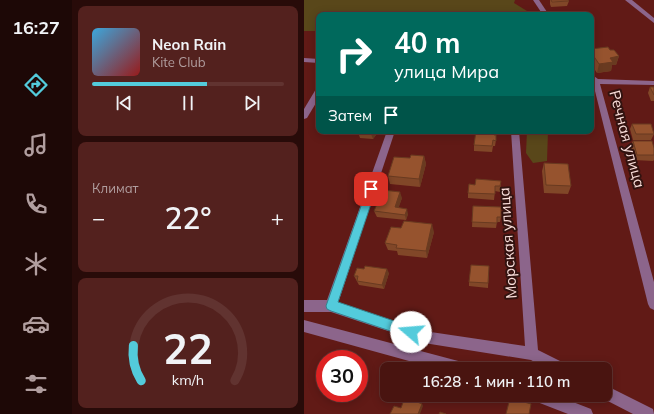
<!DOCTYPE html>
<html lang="ru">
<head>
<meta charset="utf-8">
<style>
  body { margin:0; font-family:Mulish,sans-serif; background:#53211e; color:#f1f3f6; height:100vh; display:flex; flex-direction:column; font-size:15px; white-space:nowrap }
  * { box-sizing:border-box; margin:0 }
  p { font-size:13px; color:#b19e9f }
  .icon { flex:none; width:22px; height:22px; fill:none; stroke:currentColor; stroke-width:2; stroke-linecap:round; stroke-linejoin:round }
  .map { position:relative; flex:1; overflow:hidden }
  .drawer { display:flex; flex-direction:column; gap:6px; padding:6px; background:#280b09; width:232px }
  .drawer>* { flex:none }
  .banner { position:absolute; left:12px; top:12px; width:278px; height:122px; border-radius:8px; box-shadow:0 2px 10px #0003,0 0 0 1px #613330; background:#00695c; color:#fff; overflow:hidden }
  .speed { position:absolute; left:12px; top:350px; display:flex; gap:8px; font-size:20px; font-weight:700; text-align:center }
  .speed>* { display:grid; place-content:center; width:52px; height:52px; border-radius:50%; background:#491410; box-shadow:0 2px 10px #0003,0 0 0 1px #613330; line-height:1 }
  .speed .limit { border:6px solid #d22; background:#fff; color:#111 }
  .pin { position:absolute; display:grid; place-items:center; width:34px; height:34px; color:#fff; margin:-17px; border-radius:8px; box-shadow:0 2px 6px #0006 }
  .me { position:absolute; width:44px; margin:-22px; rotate:288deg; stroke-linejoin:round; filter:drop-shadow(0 0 3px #0008) }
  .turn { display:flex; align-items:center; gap:14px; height:84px; padding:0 12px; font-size:18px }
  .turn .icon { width:52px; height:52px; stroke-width:2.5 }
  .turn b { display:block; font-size:28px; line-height:34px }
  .then { display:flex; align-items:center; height:38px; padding:0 12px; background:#0003; gap:8px; font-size:15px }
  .big { font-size:30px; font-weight:600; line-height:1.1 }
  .drawer .widget { flex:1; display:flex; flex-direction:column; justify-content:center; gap:6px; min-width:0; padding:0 14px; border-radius:8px; background:#53211e }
  .drawer .dial { align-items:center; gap:0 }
  .dial svg { height:104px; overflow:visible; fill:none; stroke:#613330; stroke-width:7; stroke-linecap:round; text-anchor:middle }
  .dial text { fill:#f1f3f6; stroke:none }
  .song { display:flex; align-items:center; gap:12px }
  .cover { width:48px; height:48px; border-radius:6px; background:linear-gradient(135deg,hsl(200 70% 55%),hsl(0 70% 35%)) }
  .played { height:4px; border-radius:2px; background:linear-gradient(90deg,#53cbdb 60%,#613330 60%) }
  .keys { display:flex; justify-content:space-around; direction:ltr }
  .heat { display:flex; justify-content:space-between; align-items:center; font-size:22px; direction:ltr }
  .trip { position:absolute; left:76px; top:362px; width:232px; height:40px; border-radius:8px; background:#491410; box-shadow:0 2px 10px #0003,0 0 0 1px #613330; font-weight:600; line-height:40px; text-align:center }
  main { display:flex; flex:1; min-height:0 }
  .menu { display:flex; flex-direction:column; width:72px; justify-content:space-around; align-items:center; background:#1d0806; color:#b19e9f }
  .menu .icon { width:28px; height:28px }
  .menu .selected { color:#53cbdb }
  .menu b { font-size:18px; color:#f1f3f6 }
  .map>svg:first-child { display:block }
  .green { fill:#59471a }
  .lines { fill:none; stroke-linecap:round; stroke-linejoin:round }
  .minor { fill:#8c658b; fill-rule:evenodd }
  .wall { fill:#814728 }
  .shaded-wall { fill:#693a20 }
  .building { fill:#96532e; stroke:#693a20 }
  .route { fill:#53cbdb; stroke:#36848e }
  .labels { text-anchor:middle; stroke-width:4; stroke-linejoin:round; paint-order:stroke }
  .street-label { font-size:15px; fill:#fbdfdb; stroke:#321310 }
</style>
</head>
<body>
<main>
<nav class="menu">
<b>16:27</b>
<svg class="icon selected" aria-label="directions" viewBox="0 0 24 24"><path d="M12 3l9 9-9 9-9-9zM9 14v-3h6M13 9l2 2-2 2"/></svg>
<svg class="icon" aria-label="music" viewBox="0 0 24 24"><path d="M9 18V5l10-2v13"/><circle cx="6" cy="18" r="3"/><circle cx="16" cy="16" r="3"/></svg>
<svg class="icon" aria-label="phone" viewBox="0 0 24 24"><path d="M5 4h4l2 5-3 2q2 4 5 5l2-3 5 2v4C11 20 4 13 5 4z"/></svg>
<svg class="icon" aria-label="climate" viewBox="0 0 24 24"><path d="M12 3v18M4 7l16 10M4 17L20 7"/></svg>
<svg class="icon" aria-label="car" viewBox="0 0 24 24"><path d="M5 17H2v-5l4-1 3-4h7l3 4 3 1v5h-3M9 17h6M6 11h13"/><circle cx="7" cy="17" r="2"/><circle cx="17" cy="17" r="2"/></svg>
<svg class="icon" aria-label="filters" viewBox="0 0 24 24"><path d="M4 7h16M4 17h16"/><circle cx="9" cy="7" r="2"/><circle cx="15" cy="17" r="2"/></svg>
</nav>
<section class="drawer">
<div class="widget">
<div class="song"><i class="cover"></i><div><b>Neon Rain</b><p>Kite Club</p></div></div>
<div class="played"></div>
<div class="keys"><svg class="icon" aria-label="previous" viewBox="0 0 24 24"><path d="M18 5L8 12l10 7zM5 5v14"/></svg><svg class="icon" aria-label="pause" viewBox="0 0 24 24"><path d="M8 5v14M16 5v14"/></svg><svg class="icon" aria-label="next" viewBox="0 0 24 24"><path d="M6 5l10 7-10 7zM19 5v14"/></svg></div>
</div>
<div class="widget"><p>Климат</p>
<div class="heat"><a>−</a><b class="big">22°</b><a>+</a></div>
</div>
<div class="widget dial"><svg viewBox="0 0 100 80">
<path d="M14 69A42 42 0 1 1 86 69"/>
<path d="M14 69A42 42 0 0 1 8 42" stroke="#53cbdb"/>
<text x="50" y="56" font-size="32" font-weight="700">22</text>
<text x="50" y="72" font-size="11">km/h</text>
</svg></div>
</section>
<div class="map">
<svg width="350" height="414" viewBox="0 0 350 414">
  <rect width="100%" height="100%" fill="#611a16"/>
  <g class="green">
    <path d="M0 0H211L210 3 223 11 225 15H15V31H0Z"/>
    <path d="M223 131H244L243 161 229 163 222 153Z"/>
  </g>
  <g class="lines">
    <g class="minor">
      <path d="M229 0H235L245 15H239Z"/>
      <path d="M321 0H328L350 18V23Z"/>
      <path d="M0 58 15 59V63L0 62Z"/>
      <path d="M287 74 294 79 350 81V85L296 84 350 282V310L346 308 344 304 289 83H287Z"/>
      <path d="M12 89H15V98L3 118 0 119V109Z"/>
      <path d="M83 131H91L34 303 120 331 221 346 207 131H215L234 350 262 364 264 369H243L227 360 120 343 27 312H0V300H23Z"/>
      <path d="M0 320 158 362 163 364 165 369H134L0 332Z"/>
      <path d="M301 385 349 409 350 414H329L296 397 295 395H301Z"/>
      <path d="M226 395H251L287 409 289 414H264L228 400Z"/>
    </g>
  </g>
  <g class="wall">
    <path d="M246 0H264L265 1 263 6 247 7 246 4Z"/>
    <path d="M287 49 306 50 315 56 312 65H308L307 71 293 73 287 64Z"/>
    <path d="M346 87H350V101H347L344 93Z"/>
    <path d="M287 109 289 118 287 123Z"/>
    <path d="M328 124 350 134 347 140H329L326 129Z"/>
    <path d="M55 131H75L69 139 56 138 54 132Z"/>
    <path d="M190 135 192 140 191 146H189L188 152 170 151V145Z"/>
    <path d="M329 141 350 148V160L349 161 330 160 326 146Z"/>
    <path d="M120 156 122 164 116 187 86 184 84 176 106 158Z"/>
    <path d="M240 163 267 186 264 194 240 193 238 171Z"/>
    <path d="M197 181 196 192 191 191 190 200 164 198V193L171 185Z"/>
    <path d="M98 198 94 208 104 214 102 220 73 217 70 211Z"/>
    <path d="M169 206 197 217 196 222H193L192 228 168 227Z"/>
    <path d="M130 232 123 258 94 255 93 251 84 250 81 243Z"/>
    <path d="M185 266 184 288 165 286V282Z"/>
    <path d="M85 273 80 289 55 285 50 276Z"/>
  </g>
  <g class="shaded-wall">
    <path d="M315 56 312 65H308L307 71 293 73 295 64 306 58Z"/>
    <path d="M69 131H75L69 139 67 134Z"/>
    <path d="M120 156 122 164 116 187 115 179Z"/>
    <path d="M96 192 98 198 93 213 91 207Z"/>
    <path d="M103 209 104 214 102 220 101 215Z"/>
    <path d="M128 224 130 232 123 258 122 251Z"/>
    <path d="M83 269 85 273 80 289 78 285Z"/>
    <path d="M118 404 119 406 116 414H114Z"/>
  </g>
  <g class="building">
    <path d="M247 0H264L265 1 248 2Z"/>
    <path d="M304 47 306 50H310L315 56 306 58 309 62 295 64 287 52V49Z"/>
    <path d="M346 87H350V95Z"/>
    <path d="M287 109 289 118 287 117Z"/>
    <path d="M328 124H347L350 134H332Z"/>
    <path d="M55 131H69L67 134 54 132Z"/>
    <path d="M172 131H190V135H192V141L189 140 188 146 170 145Z"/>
    <path d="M329 141H348L350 148V155H333Z"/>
    <path d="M107 155 120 156 115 179 84 176 90 157 106 158Z"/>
    <path d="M240 163 264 164 267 186 242 185Z"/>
    <path d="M172 179 197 181 196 186H191V194L164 193 165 184 171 185Z"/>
    <path d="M79 190 96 192 91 207 103 209 101 215 70 211Z"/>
    <path d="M169 206 197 207V217H193V223L168 222Z"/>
    <path d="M100 221 128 224 122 251 92 248 93 245 81 243 87 227 97 228Z"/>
    <path d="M167 265 185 266 184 283 165 282Z"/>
    <path d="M61 266 83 269 78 285 53 281 54 276H50L53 268 60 269Z"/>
    <path d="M101 397 118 404 114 414H86L90 406 97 408Z"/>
    <path d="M206 398 227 404 225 414H202Z"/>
    <path d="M136 412 142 414H135Z"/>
  </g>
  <path class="route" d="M67 186 72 189 34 302 111 328 113 332 111 336 107 338 27 311 23 309 22 306 63 189Z"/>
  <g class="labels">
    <g class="street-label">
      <text transform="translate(323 139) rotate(75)" y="5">Речная улица</text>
      <text transform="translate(204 243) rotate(-94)" y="5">Морская улица</text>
    </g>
  </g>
</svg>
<div class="speed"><div class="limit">30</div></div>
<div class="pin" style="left:67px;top:189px;background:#d93025"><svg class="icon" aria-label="arrive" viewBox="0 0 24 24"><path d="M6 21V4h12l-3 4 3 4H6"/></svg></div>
<svg class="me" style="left:107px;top:332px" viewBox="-20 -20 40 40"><circle r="19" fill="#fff"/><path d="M0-13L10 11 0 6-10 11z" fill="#53cbdb"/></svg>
<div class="trip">16:28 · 1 мин · 110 m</div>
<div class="banner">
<div class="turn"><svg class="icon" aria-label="right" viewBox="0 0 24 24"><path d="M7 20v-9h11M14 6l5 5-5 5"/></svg><div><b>40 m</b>улица Мира</div></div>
<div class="then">Затем<svg class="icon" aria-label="arrive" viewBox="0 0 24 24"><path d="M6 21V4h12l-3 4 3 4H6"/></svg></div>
</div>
</div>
</main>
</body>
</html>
